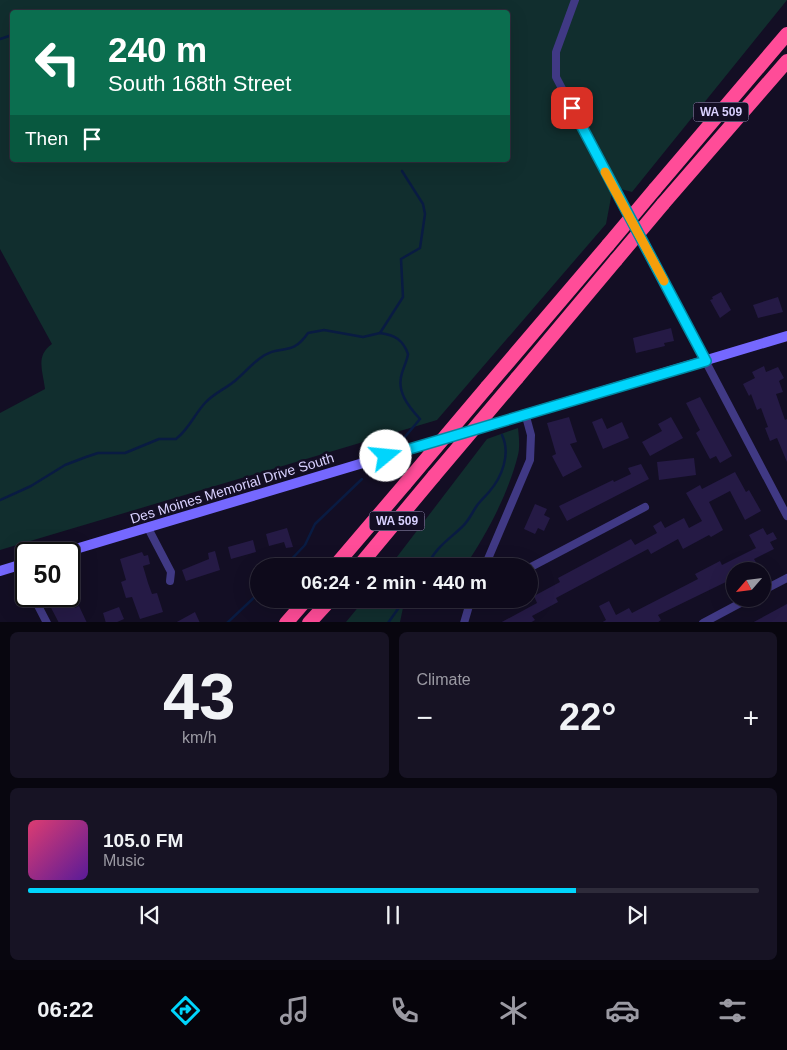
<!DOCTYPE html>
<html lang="en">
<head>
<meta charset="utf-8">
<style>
  body { margin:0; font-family:Arial,sans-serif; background:#171324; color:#f1f3f6; height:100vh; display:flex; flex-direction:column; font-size:19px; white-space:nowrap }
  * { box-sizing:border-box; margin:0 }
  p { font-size:16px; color:#9b9aa3 }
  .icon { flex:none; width:28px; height:28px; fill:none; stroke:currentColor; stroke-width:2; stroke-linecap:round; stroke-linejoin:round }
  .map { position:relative; height:622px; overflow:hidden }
  .side { display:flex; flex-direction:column; gap:10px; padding:10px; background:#08060f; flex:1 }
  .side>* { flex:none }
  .top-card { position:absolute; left:10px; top:10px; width:500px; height:152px; border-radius:5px; box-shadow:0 5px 20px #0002,0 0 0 1px #2e2b3a; background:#0b6e4f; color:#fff; overflow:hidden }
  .needle { width:32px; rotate:242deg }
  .controls { position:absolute; left:726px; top:562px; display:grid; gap:10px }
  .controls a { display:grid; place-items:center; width:45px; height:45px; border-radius:50%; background:#0e0a1b; box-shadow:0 5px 20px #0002,0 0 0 1px #2e2b3a; font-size:25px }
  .speed { position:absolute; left:15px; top:542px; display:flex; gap:10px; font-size:25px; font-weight:700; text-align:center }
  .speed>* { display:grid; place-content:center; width:65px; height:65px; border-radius:50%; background:#0e0a1b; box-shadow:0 5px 20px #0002,0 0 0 1px #2e2b3a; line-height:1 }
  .speed .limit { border:2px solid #111; border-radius:8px; background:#fff; color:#111 }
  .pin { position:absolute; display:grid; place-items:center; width:42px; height:42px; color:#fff; margin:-21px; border-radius:10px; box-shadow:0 2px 8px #0006 }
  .me { position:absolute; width:55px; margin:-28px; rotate:73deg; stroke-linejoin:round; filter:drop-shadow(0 0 4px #0008) }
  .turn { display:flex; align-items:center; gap:18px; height:105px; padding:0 15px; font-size:22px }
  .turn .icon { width:65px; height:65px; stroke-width:2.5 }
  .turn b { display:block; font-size:35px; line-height:42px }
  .then { display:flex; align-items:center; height:48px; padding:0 15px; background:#0003; gap:10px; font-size:19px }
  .big { font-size:38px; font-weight:800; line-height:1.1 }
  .side .card { flex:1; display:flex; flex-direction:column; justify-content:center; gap:8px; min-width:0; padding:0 18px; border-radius:8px; background:#171324 }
  .side .dial { align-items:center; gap:0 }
  .dial b { font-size:65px; line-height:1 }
  .song { display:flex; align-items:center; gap:15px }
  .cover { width:60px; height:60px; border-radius:8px; background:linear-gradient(135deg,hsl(340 70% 55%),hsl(270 70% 35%)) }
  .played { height:5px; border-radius:2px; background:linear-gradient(90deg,#00d5fc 75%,#2e2b3a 75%) }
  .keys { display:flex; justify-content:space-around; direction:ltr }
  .heat { display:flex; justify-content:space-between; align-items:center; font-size:28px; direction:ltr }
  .side .tiles { flex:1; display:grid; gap:10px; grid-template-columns:1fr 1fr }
  .card:last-child { grid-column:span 2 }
  .trip { position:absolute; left:250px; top:558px; width:288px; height:50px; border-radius:25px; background:#0e0a1b; box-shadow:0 5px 20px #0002,0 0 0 1px #2e2b3a; font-weight:800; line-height:50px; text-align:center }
  .menu { display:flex; height:80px; justify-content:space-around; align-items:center; background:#06040b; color:#9b9aa3 }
  .menu .icon { width:35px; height:35px }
  .menu .current { color:#00d5fc }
  .menu b { font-size:22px; color:#f1f3f6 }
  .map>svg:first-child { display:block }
  .green { fill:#112e2e; fill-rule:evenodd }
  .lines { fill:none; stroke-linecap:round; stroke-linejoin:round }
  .stream { stroke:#091b42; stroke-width:2.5 }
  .building { fill:#251a45 }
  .minor { stroke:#403984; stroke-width:8 }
  .secondary { stroke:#7568ff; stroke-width:10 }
  .motorway { stroke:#ff4c98; stroke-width:14 }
  .motorway-bridge { stroke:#ff4c98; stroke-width:14 }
  .route-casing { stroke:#008aa4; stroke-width:12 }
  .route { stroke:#00d5fc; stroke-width:9 }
  .slow { stroke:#f59e0b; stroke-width:9 }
  .labels { text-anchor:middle; stroke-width:5; stroke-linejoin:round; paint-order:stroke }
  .shield { fill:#130e24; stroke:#9e96bd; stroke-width:1 }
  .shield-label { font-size:12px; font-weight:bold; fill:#d9d1ff }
  .street-label { font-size:14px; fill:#d9d1ff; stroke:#130e24 }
</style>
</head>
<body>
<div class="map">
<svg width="787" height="623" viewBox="0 0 787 623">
  <rect width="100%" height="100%" fill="#130e24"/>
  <g class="green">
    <path d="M0 0H787L632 192 613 187 606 224 437 420 0 550V413L45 389C43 371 35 356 52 344L0 249ZM12 12H508V160H12Z"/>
    <path d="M518 428C519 437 520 447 518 455 509 492 486 536 465 566H390L487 439Z"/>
    <path d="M365 599H411L404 603 400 622H346Z"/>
  </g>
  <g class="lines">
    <g class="stream">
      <path d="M0 39 12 35"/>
      <path d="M402 171 423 204 425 214 420 248 401 259 403 297 380 333C395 335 403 340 408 354 407 361 404 366 402 373 396 391 408 406 420 419L404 438"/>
      <path d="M0 500 31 486 65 465 86 457 98 453H125L159 439H176C189 429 194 415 205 403 214 393 227 388 236 380 244 373 251 365 259 359 281 342 290 359 308 333L324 330 363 337 380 333"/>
      <path d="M285 566 305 545 315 524 362 479"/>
      <path d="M428 566C433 549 451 538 463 526 469 520 472 513 476 507 480 501 485 497 489 492 502 477 511 454 502 435"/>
      <path d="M227 623 259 593"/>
      <path d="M388 623 405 599"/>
    </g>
  </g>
  <g class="building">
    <path d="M721 292 731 310 720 318 710 300 713 299 712 297Z"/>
    <path d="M778 297 783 312 758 318 753 305Z"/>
    <path d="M671 328 674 341 664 343 665 346 636 353 633 338Z"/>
    <path d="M764 366 766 372 778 367 784 378 779 381 783 392 776 394 785 420 787 419V462L777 438 770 441 765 428 768 427 761 408 757 410 751 394 749 396 743 384 755 378 752 372Z"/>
    <path d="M700 397 732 456 720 463 716 456 710 459 696 433 700 430 686 403Z"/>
    <path d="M569 417 577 442 570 444 582 467 563 477 552 456 556 454 547 423Z"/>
    <path d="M671 417 683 438 650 456 642 442 662 431 658 424Z"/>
    <path d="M602 418 607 429 622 422 629 438 603 449 592 422Z"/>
    <path d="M694 458 696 475 659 480 657 462Z"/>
    <path d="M641 464 649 479 567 521 559 506 613 480 614 482 631 474 628 468Z"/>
    <path d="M735 472 746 492 749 490 761 511 745 520 730 491 709 502 723 530 711 537 709 535 683 549 678 539 651 554 648 549 556 598 558 602 532 616 535 620 530 623H500L537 603 534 596 560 582 558 578 631 539 635 545 657 533 653 526 661 521 665 528 684 518 689 528 702 521 686 493 700 485 702 489Z"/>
    <path d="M535 504 547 509 544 515 550 518 544 531 538 528 535 534 524 529Z"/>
    <path d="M287 528 293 547 286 548 284 542 269 546 266 534Z"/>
    <path d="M763 528 767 535 773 532 777 539 770 542 774 549 754 559 757 564 743 571H735V575L729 578 730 580 658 615 661 620 657 623H601L606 620 599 606 609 601 616 615 629 608 632 613 698 579 695 574 720 561 722 565 756 548 749 535Z"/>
    <path d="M253 540 256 552 231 559 228 547Z"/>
    <path d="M215 551 220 570 186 581 182 570 209 559 208 553Z"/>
    <path d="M142 552 144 556 148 555 150 564 143 566 148 583 152 594 157 593 163 612 140 619 132 597 126 598 121 582 126 580 120 559Z"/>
    <path d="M48 596H69L75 608 79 606 87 623H59L48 602 51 601Z"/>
    <path d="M787 604V623H752Z"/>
    <path d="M119 607 124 619 115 623H106L103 613Z"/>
    <path d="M195 612 200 623H175Z"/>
  </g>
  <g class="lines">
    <g class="minor">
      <path d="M575 0 556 52V77L631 221"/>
      <path d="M637 231 787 516"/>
      <path d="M148 528 171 572 170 581"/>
      <path d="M18 566 26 582"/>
      <path d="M485 566 530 460 531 435 525 413"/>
      <path d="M529 568 645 507"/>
      <path d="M762 591 787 578"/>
      <path d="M33 596 47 623"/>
      <path d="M464 623 471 599"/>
      <path d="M703 623 748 599"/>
    </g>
    <g class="secondary">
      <path d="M59 554 787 336"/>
      <path d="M0 571 26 563"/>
    </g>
    <g class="motorway">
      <path d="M655 189 787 34"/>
      <path d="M663 204 787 61"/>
      <path d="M517 378 616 260"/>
      <path d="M487 387 608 245"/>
      <path d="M335 566 405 484"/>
      <path d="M359 566 434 476"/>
      <path d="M286 623 307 599"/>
      <path d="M309 623 331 599"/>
    </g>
    <g class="motorway-bridge">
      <path d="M608 245 655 189"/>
      <path d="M616 260 663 204"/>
      <path d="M434 476 517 378"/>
      <path d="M405 484 487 387"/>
    </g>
  </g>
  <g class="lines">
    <g class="route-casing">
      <path id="route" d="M386 456 706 361 572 108"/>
    </g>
    <use href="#route" class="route"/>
    <path class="slow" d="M605 172 664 281"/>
  </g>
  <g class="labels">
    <g class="shield">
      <rect x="693.5" y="102.5" width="55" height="19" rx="4"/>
      <rect x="369.5" y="511.5" width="55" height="19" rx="4"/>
    </g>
    <g class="shield-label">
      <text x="721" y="116">WA 509</text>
      <text x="397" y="525">WA 509</text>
    </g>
    <g class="street-label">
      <text transform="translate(232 488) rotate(-17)" y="5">Des Moines Memorial Drive South</text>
    </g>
  </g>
</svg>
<div class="controls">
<a><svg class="needle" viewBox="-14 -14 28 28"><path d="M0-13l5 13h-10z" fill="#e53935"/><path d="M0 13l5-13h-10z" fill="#9b9aa3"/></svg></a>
</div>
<div class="speed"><div class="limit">50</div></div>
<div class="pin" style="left:572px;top:108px;background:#d93025"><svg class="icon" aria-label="arrive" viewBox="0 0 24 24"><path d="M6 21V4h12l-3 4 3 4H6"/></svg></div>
<svg class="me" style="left:386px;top:456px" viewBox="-20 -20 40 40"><circle r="19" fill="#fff"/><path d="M0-13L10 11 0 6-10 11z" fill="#00d5fc"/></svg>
<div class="trip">06:24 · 2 min · 440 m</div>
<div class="top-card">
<div class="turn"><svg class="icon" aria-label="left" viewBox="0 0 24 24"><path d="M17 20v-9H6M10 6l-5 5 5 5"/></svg><div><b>240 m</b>South 168th Street</div></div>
<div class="then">Then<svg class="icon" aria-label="arrive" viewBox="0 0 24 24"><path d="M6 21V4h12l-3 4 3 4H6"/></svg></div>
</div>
</div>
<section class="side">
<div class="tiles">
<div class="card dial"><b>43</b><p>km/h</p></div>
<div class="card"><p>Climate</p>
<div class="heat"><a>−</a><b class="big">22°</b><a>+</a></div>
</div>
<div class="card">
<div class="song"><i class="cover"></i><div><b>105.0 FM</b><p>Music</p></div></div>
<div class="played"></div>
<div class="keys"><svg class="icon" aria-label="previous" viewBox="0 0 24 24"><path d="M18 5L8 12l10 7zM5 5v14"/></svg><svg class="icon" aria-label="pause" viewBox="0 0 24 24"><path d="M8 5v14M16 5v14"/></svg><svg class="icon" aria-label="next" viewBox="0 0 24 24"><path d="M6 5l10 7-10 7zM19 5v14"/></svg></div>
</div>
</div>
</section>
<nav class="menu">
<b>06:22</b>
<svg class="icon current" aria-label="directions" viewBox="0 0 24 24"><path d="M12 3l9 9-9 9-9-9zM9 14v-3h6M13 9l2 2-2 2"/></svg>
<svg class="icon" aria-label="music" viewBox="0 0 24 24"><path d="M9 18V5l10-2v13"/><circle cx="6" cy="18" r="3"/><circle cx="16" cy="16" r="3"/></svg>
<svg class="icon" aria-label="phone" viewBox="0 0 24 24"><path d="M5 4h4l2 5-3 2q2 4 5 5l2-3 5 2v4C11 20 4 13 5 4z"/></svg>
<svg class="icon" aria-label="climate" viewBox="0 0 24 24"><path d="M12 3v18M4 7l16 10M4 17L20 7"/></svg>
<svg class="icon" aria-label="car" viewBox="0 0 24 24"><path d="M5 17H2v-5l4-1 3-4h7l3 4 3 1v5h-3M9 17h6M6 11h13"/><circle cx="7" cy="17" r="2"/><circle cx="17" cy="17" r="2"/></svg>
<svg class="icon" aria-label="filters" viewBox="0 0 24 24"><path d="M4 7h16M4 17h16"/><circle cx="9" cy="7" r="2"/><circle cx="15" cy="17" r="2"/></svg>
</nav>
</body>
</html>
